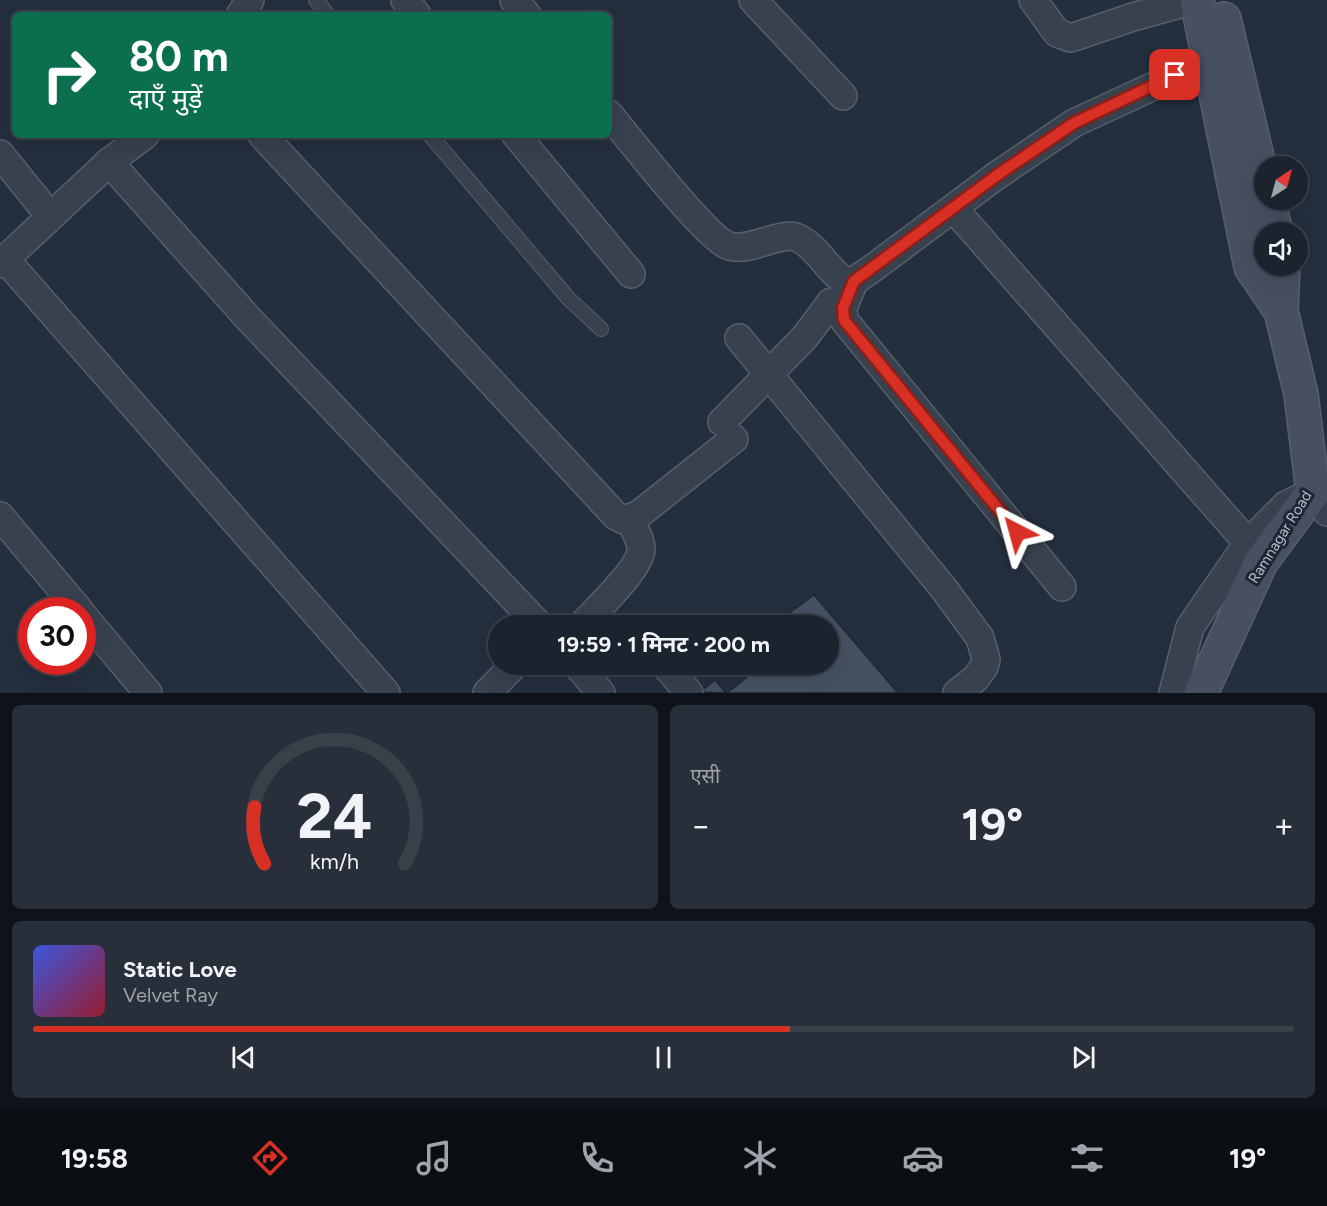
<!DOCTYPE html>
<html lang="hi">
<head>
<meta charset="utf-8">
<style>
  body { margin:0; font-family:Figtree,"Noto Sans Devanagari",sans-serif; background:#282f3a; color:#f1f3f6; height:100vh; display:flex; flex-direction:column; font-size:22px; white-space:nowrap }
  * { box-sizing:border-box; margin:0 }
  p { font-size:20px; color:#a0a4aa }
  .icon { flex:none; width:33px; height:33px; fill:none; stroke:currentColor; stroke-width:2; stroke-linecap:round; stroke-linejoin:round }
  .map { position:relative; height:693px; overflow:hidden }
  .sheet { display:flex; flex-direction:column; gap:12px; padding:12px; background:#0f1319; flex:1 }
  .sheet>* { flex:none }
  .hud { position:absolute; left:12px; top:12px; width:600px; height:126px; border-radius:9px; box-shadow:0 6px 24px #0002,0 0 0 2px #39404a; background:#0b6e4f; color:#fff; overflow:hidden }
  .needle { width:39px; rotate:36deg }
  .buttons { position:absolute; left:1254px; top:156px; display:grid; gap:12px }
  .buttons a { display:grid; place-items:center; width:54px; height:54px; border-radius:50%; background:#1b232e; box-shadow:0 6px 24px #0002,0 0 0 2px #39404a; font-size:30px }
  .speed { position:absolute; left:18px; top:597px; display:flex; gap:12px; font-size:30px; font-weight:700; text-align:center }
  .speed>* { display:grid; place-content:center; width:78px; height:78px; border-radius:50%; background:#1b232e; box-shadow:0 6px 24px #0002,0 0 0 2px #39404a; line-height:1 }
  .speed .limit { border:9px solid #d22; background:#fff; color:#111 }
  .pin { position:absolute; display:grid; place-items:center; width:51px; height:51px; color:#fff; margin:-26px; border-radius:12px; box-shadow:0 3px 9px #0006 }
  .me { position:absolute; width:66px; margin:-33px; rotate:321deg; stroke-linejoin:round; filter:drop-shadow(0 0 4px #0008) }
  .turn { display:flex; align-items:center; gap:21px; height:126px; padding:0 18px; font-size:27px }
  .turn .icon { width:78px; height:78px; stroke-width:2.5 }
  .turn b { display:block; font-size:42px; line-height:51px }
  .big { font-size:45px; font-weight:700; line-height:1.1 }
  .sheet .tile { flex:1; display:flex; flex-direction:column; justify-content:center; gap:9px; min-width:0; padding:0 21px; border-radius:9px; background:#282f3a }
  .sheet .dial { align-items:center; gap:0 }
  .dial svg { height:156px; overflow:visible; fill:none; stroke:#39404a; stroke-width:7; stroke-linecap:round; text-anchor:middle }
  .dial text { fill:#f1f3f6; stroke:none }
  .song { display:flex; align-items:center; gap:18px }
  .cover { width:72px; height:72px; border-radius:9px; background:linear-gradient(135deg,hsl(230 70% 55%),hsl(350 70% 35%)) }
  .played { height:6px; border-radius:3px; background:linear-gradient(90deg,#d93025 60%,#39404a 60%) }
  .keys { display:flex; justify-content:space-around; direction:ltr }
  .heat { display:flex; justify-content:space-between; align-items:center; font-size:33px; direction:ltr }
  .sheet .tiles { flex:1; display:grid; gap:12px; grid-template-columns:1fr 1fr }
  .tile:last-child { grid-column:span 2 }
  .trip { position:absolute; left:488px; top:615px; width:351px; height:60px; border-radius:30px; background:#1b232e; box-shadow:0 6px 24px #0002,0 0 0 2px #39404a; font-weight:700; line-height:60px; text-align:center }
  .dock { display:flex; height:96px; justify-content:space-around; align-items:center; background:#0b0e12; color:#a0a4aa }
  .dock .icon { width:42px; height:42px }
  .dock .current { color:#d93025 }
  .dock b { font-size:27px; color:#f1f3f6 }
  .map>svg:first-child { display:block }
  .building { fill:#455162; stroke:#1f2835; stroke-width:1.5 }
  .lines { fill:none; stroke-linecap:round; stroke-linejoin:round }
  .lane-casing { stroke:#565f6c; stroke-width:16 }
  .street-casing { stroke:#565f6c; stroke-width:30 }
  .secondary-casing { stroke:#565f6c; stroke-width:36 }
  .lane { stroke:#38414e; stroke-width:14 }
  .street { stroke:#38414e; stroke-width:27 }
  .secondary { stroke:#465061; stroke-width:33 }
  .route-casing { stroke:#8d1f18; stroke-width:15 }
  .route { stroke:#d93025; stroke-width:10 }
  .labels { text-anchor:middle; stroke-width:6; stroke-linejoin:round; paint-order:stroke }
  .street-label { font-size:15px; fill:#b4bcc9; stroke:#1d2633 }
</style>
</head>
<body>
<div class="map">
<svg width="1327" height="693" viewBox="0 0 1327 693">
  <rect width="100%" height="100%" fill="#242f3e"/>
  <g class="building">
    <path d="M814 595 898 693H727L763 664H828V626H780L777 622Z"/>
    <path d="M715 680 726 693 700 692Z"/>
  </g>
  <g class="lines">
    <g class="lane-casing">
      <g id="lane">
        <path d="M316 0 328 15"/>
        <path d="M430 135 568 298 601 329"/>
      </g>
    </g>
    <g class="street-casing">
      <g id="street">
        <path d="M405 0 417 15"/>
        <path d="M514 0 527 15"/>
        <path d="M753 0 843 96"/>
        <path d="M1033 0 1057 33 1071 38 1133 17 1194 0"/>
        <path d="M240 15 250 0"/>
        <path d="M609 114C628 137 707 239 729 246 752 253 783 228 800 239 819 249 829 273 847 282L854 281 873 268 996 176 1074 123 1210 60"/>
        <path d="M262 135 616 516 624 520 638 515 734 439"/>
        <path d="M516 135 631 274"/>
        <path d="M0 154 50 216"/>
        <path d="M109 162 247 317 540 626"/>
        <path d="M954 209 1248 543"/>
        <path d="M5 259 386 693"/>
        <path d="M0 264 109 162 145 135"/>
        <path d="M854 281 843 308 844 320 1062 587"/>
        <path d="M739 338 944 589 980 638 986 659 984 667 976 678 957 693"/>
        <path d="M722 422 805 337 831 302"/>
        <path d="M0 516 79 610"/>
        <path d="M82 614 148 693"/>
        <path d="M581 626C595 611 641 568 641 549 641 539 633 527 629 518"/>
        <path d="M576 664 601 693"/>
        <path d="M664 664 689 693"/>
        <path d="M487 693 515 664"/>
        <path d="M1173 693 1190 627 1248 543 1286 505 1313 492 1327 512"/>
      </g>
    </g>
    <g class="secondary-casing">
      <g id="secondary">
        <path d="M1197 0 1251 267 1281 311"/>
        <path d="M1224 19 1264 186"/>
        <path d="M1268 200 1276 232"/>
        <path d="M1201 693 1261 562 1313 492 1301 394 1281 311 1283 266"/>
      </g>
    </g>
    <use href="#lane" class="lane"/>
    <use href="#street" class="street"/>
    <use href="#secondary" class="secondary"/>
  </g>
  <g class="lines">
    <g class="route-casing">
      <path id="route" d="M1017 532 844 320 843 308 854 281 996 176 1074 123 1175 75"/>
    </g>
    <use href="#route" class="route"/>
  </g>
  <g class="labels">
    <g class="street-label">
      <text transform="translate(1280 537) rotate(-58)" y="5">Ramnagar Road</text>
    </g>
  </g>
</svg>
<div class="buttons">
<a><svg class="needle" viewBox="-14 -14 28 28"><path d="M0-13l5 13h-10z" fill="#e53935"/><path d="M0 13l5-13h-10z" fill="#a0a4aa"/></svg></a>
<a><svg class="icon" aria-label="sound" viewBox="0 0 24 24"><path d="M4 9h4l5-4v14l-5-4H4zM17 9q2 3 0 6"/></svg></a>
</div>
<div class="speed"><div class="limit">30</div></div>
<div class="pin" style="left:1175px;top:75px;background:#d93025"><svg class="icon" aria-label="arrive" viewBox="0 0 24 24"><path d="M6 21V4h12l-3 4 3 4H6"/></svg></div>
<svg class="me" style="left:1017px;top:532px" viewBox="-20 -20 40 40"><path d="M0-17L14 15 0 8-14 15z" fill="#d93025" stroke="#fff" stroke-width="4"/></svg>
<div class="trip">19:59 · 1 मिनट · 200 m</div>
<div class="hud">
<div class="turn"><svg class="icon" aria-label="right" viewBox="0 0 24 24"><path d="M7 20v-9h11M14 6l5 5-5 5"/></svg><div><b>80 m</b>दाएँ मुड़ें</div></div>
</div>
</div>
<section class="sheet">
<div class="tiles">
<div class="tile dial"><svg viewBox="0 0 100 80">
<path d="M14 69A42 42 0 1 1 86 69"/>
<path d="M14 69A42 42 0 0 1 9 40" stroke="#d93025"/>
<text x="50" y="56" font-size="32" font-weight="700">24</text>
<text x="50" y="72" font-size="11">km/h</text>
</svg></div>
<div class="tile"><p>एसी</p>
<div class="heat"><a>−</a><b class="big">19°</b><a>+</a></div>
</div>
<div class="tile">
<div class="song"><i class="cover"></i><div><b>Static Love</b><p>Velvet Ray</p></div></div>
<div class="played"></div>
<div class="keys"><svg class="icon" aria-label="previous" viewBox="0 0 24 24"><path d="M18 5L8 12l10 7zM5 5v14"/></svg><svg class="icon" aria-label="pause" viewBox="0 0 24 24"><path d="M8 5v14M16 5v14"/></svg><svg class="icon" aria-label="next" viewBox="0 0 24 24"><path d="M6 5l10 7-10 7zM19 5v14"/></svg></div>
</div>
</div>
</section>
<nav class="dock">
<b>19:58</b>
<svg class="icon current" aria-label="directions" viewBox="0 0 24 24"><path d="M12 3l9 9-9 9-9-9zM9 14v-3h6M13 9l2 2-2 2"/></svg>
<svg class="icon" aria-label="music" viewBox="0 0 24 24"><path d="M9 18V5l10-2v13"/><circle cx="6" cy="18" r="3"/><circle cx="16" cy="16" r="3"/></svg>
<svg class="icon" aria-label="phone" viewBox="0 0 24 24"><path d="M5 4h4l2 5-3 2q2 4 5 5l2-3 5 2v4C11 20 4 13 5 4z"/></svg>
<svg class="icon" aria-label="climate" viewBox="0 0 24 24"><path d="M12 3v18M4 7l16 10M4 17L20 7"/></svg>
<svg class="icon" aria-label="car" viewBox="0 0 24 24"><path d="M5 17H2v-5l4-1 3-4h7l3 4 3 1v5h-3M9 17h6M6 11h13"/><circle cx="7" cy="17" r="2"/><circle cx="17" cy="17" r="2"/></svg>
<svg class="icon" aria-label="filters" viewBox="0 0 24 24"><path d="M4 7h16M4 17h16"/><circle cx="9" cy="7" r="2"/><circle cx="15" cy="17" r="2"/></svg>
<b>19°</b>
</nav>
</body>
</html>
